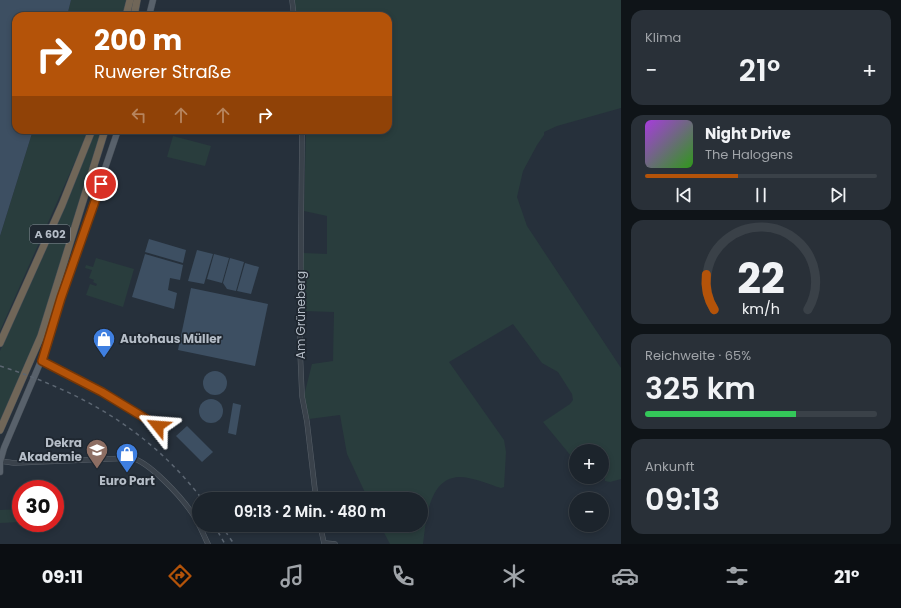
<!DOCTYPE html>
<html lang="de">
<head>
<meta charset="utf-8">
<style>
  body { margin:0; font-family:Poppins,sans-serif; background:#293038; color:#f1f3f6; height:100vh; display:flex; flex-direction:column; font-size:15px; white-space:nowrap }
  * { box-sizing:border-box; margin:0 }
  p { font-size:13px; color:#a0a4a9 }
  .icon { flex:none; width:22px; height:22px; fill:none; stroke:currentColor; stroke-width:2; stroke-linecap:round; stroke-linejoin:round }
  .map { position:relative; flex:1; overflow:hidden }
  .details { display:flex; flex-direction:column; gap:10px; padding:10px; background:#0f1418; width:280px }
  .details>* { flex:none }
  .guide { position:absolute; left:12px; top:12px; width:380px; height:122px; border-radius:12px; box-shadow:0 2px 6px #0003,0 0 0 1px #3a4148; background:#b45309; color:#fff; overflow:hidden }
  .tools { position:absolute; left:569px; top:444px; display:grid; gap:8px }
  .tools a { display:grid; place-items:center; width:40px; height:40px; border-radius:50%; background:#1c242c; box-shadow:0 2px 6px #0003,0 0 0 1px #3a4148; font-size:20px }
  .speed { position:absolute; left:12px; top:480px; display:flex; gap:8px; font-size:20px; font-weight:700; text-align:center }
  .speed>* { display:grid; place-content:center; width:52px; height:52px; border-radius:50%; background:#1c242c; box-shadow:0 2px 6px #0003,0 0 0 1px #3a4148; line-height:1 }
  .speed .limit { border:6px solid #d22; background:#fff; color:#111 }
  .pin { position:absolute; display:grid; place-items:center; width:34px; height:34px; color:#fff; margin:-17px; border:2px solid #fff; border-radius:50%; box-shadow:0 1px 4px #0007 }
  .me { position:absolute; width:44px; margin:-22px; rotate:298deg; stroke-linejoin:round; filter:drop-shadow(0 0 3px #0008) }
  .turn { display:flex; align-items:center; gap:14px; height:84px; padding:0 16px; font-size:18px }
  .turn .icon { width:52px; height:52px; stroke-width:2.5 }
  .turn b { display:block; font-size:28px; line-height:34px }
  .lanes { display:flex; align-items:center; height:38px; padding:0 16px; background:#0003; justify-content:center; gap:20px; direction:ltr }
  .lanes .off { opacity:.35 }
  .big { font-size:30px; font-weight:600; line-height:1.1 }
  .details .card { flex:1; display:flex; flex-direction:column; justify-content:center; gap:6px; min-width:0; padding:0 14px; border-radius:12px; background:#293038 }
  .details .dial { align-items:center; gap:0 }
  .dial svg { height:104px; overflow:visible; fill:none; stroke:#3a4148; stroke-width:7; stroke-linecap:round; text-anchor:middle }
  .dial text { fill:#f1f3f6; stroke:none }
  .song { display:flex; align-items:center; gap:12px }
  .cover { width:48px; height:48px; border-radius:6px; background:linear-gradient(135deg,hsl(280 70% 55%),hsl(110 70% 35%)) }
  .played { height:4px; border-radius:2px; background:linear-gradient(90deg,#b45309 40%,#3a4148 40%) }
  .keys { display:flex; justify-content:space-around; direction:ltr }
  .heat { display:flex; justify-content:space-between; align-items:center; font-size:22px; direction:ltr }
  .charge { height:6px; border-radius:3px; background:linear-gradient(90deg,#34c759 65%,#3a4148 0) }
  .trip { position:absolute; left:192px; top:492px; width:236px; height:40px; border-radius:20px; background:#1c242c; box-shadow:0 2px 6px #0003,0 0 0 1px #3a4148; font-weight:600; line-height:40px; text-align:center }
  .dock { display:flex; height:64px; justify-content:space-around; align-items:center; background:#0b0e12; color:#a0a4a9 }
  .dock .icon { width:28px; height:28px }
  .dock .current { color:#b45309 }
  .dock b { font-size:18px; color:#f1f3f6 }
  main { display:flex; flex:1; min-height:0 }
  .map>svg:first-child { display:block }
  .green { fill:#293d3d }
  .water { fill:#3d4f62 }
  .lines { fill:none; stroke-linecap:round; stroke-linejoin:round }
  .minor-casing { stroke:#586069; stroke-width:5.5 }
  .major-casing { stroke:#434b54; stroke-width:7 }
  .highway-casing { stroke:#454d56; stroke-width:8 }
  .minor { stroke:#3a424b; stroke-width:4.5 }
  .major { stroke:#58616b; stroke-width:6 }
  .highway { stroke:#706658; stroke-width:7 }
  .rail { stroke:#5c6672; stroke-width:1.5; stroke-dasharray:4 4; stroke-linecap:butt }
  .route-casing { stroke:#753606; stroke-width:10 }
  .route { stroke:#b45309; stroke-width:7 }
  .labels { text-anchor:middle; stroke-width:3.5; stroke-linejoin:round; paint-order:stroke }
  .shield { fill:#1f2730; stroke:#88909a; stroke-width:1 }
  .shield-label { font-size:11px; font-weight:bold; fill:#b5bdc7 }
  .street-label { font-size:12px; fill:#b5bdc7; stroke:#1f2730 }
  .poi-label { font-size:12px; font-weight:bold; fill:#b5bdc7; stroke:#1f2730; text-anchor:start }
</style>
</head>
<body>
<main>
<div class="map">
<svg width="621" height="544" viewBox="0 0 621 544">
  <rect width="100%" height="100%" fill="#26303b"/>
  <g class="green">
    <path d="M71 0H126L123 16H67Z"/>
    <path d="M293 0H621V108L557 126 544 132V135L537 145 523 171 517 197 527 226 621 368V479L610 482 605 481V474L603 472 602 474V451H576V462L543 422 570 404 573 400 572 394 558 372 542 363 513 324 449 362 504 440 506 452 504 487 501 488C488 484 473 477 459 477 428 478 426 522 423 544H390L380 525H421V499H368L347 454 340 415 309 419 304 396 312 364 333 361 334 312 303 311V253L327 254V216L304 211 306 130H388V16H295Z"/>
    <path d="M33 130H89L0 331V236Z"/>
    <path d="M96 130H102L38 335 0 422V351L56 227Z"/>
    <path d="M173 136 211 146 205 166 167 157Z"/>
    <path d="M96 258 134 269 123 307 86 295 90 284 96 286 97 284 93 282 94 280 89 278 92 270 85 268 86 265 93 267Z"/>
    <path d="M21 509V522L0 523V510Z"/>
  </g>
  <g class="water">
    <path d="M0 0H71L67 16H16V130H33L0 236Z"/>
    <path d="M149 239 186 250 183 263 145 252Z"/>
    <path d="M197 250 213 254 204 284 188 281Z"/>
    <path d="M145 254 183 265 180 280 170 278 168 290 177 293 174 309 132 297Z"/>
    <path d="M214 254 229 258 222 283 207 279Z"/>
    <path d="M230 258 244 262 236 291 227 289 223 283Z"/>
    <path d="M245 263 259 267 251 294 237 291Z"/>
    <path d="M191 288 268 304 255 366 178 350Z"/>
    <circle cx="215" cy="383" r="12"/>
    <circle cx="211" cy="411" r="12"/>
    <path d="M233 403 241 405 236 435 228 433Z"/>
    <path d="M187 426 213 452 202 462 176 436Z"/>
  </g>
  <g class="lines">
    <g class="minor-casing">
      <g id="minor">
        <path d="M292 0 294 16"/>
        <path d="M302 130 300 349 302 396 307 422 316 499"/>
        <path d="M42 361 102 392 158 426"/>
        <path d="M0 461 14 463 131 458C149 461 182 498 192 513 199 523 203 534 208 544"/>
        <path d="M320 525 324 543 335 544"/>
      </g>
    </g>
    <g class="major-casing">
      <g id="major">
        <path d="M149 16 153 0"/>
        <path d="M0 462 4 448 49 342 61 298 118 130"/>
        <path d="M0 472V461"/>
      </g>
    </g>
    <g class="highway-casing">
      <g id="highway">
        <path d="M126 16 130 0"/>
        <path d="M134 16 137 0"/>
        <path d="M0 343 62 205 92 130"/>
        <path d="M0 430 41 336 105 130"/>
      </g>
    </g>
    <use href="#minor" class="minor"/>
    <use href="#major" class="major"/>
    <use href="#highway" class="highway"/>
    <g class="rail">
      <path d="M0 366C82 392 149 430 202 499"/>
      <path d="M214 525 225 544"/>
      <path d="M221 525 234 544"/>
    </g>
  </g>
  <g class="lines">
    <g class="route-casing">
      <path id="route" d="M101 184 61 298 42 361 102 392 158 426"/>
    </g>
    <use href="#route" class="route"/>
  </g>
  <defs>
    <g id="shop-pin" transform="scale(1.15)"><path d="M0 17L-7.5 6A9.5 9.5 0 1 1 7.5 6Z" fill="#3f7fe0" stroke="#1f2730"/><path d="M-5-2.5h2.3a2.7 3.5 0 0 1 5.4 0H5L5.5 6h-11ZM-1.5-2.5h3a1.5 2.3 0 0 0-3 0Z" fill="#fff"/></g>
    <g id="school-pin" transform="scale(1.15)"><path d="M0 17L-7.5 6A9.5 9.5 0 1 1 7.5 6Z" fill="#8d6e63" stroke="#1f2730"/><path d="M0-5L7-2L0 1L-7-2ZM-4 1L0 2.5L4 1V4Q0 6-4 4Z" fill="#fff"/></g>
  </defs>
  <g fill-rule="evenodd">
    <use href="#shop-pin" x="104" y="339"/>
    <use href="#school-pin" x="97" y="450"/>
    <use href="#shop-pin" x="127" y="454"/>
  </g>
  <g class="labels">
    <rect class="shield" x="30" y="225" width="40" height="18" rx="3"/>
    <g class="shield-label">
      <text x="50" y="238">A 602</text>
    </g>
    <g class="street-label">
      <text transform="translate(301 315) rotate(-90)" y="4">Am Grüneberg</text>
    </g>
    <g class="poi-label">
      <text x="120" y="343">Autohaus Müller</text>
      <text x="82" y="447" text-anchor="end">Dekra<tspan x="82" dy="14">Akademie</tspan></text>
      <text x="127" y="485" text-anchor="middle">Euro Part</text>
    </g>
  </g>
</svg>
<div class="tools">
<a>+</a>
<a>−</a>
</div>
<div class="speed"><div class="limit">30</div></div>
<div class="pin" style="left:101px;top:184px;background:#d93025"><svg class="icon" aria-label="arrive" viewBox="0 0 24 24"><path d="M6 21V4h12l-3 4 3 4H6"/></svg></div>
<svg class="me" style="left:158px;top:426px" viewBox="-20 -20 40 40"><path d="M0-17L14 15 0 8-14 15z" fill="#b45309" stroke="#fff" stroke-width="4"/></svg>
<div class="trip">09:13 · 2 Min. · 480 m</div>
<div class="guide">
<div class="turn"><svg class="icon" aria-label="right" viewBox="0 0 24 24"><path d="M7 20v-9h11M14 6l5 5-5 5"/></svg><div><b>200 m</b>Ruwerer Straße</div></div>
<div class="lanes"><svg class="icon off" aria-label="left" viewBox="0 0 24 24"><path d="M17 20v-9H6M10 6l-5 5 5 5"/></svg><svg class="icon off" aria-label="ahead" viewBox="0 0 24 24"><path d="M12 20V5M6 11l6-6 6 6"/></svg><svg class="icon off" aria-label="ahead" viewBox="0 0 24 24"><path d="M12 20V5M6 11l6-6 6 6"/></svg><svg class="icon" aria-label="right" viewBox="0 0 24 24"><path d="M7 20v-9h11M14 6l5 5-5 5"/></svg></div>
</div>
</div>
<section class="details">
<div class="card"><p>Klima</p>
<div class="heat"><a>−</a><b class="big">21°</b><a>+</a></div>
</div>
<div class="card">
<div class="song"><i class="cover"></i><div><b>Night Drive</b><p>The Halogens</p></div></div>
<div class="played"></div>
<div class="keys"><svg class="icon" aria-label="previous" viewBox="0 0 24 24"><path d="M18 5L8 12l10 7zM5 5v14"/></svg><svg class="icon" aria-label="pause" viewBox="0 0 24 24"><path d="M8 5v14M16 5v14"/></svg><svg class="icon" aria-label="next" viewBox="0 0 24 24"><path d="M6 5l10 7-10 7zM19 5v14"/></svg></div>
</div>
<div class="card dial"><svg viewBox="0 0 100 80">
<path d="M14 69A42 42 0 1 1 86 69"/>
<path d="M14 69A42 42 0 0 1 8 42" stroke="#b45309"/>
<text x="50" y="56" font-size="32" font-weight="700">22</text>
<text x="50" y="72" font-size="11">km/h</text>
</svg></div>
<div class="card"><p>Reichweite · 65%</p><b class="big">325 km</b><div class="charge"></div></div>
<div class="card"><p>Ankunft</p><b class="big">09:13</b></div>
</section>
</main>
<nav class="dock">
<b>09:11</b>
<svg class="icon current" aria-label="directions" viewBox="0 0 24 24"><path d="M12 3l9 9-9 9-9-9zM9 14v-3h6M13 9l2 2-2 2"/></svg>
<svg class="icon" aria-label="music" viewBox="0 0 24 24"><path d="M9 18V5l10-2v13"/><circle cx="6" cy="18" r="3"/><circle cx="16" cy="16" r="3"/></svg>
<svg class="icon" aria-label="phone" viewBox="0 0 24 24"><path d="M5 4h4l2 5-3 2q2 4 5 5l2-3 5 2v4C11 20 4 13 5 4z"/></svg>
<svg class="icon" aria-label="climate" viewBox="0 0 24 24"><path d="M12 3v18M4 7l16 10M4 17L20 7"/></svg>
<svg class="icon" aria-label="car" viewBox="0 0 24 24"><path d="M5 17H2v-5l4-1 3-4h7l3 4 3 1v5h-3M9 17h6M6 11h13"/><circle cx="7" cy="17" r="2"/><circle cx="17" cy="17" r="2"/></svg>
<svg class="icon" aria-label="filters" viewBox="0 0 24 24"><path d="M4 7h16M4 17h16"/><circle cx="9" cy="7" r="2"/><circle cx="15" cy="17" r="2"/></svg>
<b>21°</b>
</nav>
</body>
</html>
